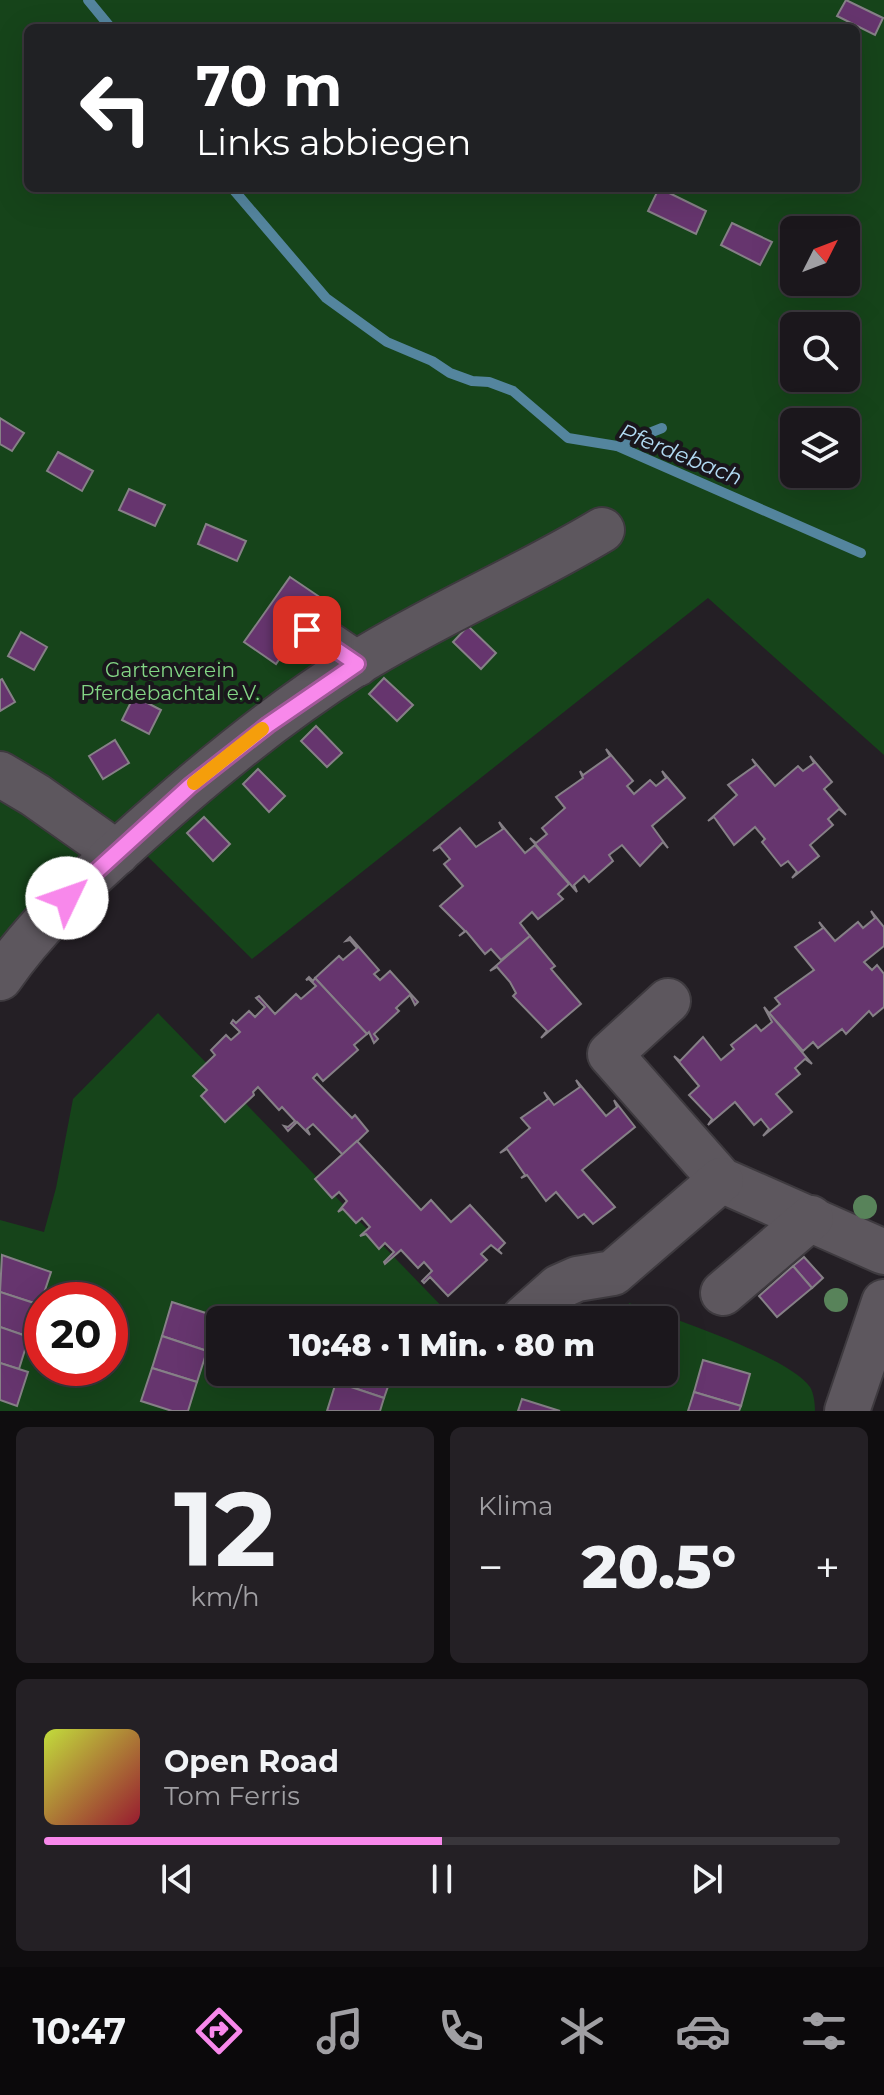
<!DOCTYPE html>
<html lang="de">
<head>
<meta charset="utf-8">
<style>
  body { margin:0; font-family:Montserrat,sans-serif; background:#242025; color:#f1f3f6; height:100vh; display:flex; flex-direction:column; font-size:30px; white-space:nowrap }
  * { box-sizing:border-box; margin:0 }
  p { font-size:26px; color:#a09fa3 }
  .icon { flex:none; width:44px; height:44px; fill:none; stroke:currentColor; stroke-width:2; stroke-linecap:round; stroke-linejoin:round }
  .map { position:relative; height:1411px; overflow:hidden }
  .sheet { display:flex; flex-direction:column; gap:16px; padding:16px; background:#0f0d0f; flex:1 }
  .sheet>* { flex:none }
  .hud { position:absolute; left:24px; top:24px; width:836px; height:168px; border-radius:12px; box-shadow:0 8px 32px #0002,0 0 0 2px #39363b; background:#202124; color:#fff; overflow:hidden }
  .needle { width:52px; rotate:48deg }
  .fabs { position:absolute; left:780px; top:216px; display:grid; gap:16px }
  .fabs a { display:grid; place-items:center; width:80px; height:80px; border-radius:12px; background:#1b171c; box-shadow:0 8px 32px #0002,0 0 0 2px #39363b; font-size:40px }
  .speed { position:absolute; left:24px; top:1282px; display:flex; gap:16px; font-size:40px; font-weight:700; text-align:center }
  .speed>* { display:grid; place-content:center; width:104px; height:104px; border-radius:50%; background:#1b171c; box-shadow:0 8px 32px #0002,0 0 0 2px #39363b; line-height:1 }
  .speed .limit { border:12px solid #d22; background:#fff; color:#111 }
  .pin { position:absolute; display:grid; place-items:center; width:68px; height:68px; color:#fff; margin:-34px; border-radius:16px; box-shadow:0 4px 12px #0006 }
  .me { position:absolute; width:88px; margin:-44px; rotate:48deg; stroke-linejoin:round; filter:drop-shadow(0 0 6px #0008) }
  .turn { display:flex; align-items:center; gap:28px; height:168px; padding:0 40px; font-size:36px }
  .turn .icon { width:104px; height:104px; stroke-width:2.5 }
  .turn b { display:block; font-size:56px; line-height:68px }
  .big { font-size:60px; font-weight:800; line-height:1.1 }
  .sheet .tile { flex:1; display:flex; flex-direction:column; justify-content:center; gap:12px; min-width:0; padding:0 28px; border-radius:12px; background:#242025 }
  .sheet .dial { align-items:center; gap:0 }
  .dial b { font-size:104px; line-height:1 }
  .song { display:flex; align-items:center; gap:24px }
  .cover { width:96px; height:96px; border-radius:12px; background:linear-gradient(135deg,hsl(70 70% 55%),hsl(350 70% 35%)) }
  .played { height:8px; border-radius:4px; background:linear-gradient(90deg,#f888eb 50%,#39363b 50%) }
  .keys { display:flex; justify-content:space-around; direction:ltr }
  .heat { display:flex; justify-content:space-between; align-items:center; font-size:44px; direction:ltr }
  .sheet .tiles { flex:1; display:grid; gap:16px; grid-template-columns:1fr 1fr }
  .tile:last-child { grid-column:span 2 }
  .trip { position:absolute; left:206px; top:1306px; width:472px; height:80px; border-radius:12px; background:#1b171c; box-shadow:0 8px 32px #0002,0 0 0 2px #39363b; font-weight:800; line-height:80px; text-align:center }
  .dock { display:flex; height:128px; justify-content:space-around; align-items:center; background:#0b090b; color:#a09fa3 }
  .dock .icon { width:56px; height:56px }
  .dock .current { color:#f888eb }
  .dock b { font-size:36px; color:#f1f3f6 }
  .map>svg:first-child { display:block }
  .green { fill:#16441a; fill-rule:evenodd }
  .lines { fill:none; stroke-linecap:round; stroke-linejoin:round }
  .stream { stroke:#54859e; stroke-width:10 }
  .building { fill:#66356e; stroke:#868087; stroke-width:2 }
  .minor-casing { stroke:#3e3a3f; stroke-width:48 }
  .minor { stroke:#5d575e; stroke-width:44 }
  .tree { fill:#58835a }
  .route-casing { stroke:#a15899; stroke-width:20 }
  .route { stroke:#f888eb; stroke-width:14 }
  .slow { stroke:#f59e0b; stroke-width:14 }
  .labels { text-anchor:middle; stroke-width:8; stroke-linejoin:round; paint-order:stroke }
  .park-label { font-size:20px; fill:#83d585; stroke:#1a161c }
  .water-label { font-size:22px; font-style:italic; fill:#b2dbf3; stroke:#1a161c }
</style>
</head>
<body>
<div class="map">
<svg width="884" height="1411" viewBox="0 0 884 1411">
  <rect width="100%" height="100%" fill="#241f25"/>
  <g class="green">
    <path d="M0 0H884V755L708 598 252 959 137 846 42 942 0 1000ZM28 28H856V188H28ZM794 230H846V282H794ZM794 326H846V378H794ZM794 422H846V474H794Z"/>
    <path d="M158 1013 455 1320H220V1372H664V1320H623L629 1303C667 1316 790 1357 810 1387 814 1393 815 1405 815 1411H0V1220L44 1232 56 1188 73 1099ZM42 1300H110V1368H42Z"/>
  </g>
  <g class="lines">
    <g class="stream">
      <path d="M88 0 111 28"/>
      <path d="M232 188 326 298 387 342 432 361 450 373 472 381 489 382 513 391 568 438 617 446 861 553"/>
      <path d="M617 446 662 428"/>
    </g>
  </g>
  <g class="building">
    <path d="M846 0 883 18 875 35 837 16Z"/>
    <path d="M659 188 706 211 696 234 648 211Z"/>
    <path d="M732 223 772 242 760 265 721 245Z"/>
    <path d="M0 418 24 433 12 451 0 444Z"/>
    <path d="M58 452 93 471 82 491 47 471Z"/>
    <path d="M129 489 165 505 155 526 119 510Z"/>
    <path d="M206 524 246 541 237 561 198 544Z"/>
    <path d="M290 577 321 598 276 664 244 642Z"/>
    <path d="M468 626 496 653 481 669 453 642Z"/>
    <path d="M21 632 47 647 34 670 8 656Z"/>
    <path d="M384 678 413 705 397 721 369 694Z"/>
    <path d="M2 679 15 702 0 711V680Z"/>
    <path d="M134 696 161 710 149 734 122 720Z"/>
    <path d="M316 726 342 753 327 767 301 741Z"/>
    <path d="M115 740 129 763 103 779 89 756Z"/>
    <path d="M606 749 633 781 627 786 634 794 650 780 656 786 666 778 662 771 685 798 652 826 668 848 663 842 640 866 622 845 609 855 613 861 589 882 584 876 574 885 577 892 530 838 536 843 547 834 542 828 565 808 556 797 583 778 580 771 583 775 610 756Z"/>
    <path d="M810 756 832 782 824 789 846 815 839 809 828 819 833 825 810 845 819 856 792 878 797 872 788 861 781 866 762 842 765 839 755 827 734 845 714 817 708 821 737 795 728 785 756 765 752 759 775 786 798 766 803 771 814 763Z"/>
    <path d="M258 769 285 796 269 812 243 784Z"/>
    <path d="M204 817 230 844 213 861 187 833Z"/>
    <path d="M499 822 525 853 535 845 569 884 558 894 563 899 538 919 532 912 520 923 530 936 501 960 491 949 485 954 466 931 459 936 465 931 440 906 463 886 444 864 450 859 440 847 433 851 460 828 476 847 503 829Z"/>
    <path d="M871 911 884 927V946L864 962 872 970 877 965 884 974V1007L873 1016 869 1011 846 1034 842 1029 818 1048 813 1042 803 1051 769 1013 780 1004 775 998 814 970 795 947 823 928 819 922 835 941 858 922 863 928 875 918Z"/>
    <path d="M530 936 555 966 551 969 581 1004 541 1038 547 1031 513 996 516 993 510 982 497 967 490 971Z"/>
    <path d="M350 937 379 970 374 974 380 980 390 971 418 1002 415 1005 410 995 396 1008 399 1011 374 1034 378 1039 374 1043 369 1032 367 1034 315 978 339 956 343 960 357 948 350 940 346 941Z"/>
    <path d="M309 977 313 981 315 978 367 1034 354 1045 358 1050 323 1081 317 1074 313 1078 352 1118 355 1115 368 1131 343 1155 313 1124 307 1129 310 1135 297 1122 288 1131 284 1126 288 1127 295 1121 282 1107 279 1110 258 1087 253 1092 254 1095 225 1122 201 1096 207 1090 193 1076 215 1055 211 1050 226 1035 231 1040 240 1032 231 1023 233 1020 236 1023 249 1011 255 1017 265 1007 256 998 259 996 275 1014 296 994 301 999 316 986 309 979 306 980Z"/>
    <path d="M764 1007 812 1064 805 1059 795 1068 800 1074 776 1094 792 1112 763 1136 769 1129 761 1119 754 1125 735 1102 708 1125 712 1119 689 1095 699 1086 674 1056 680 1061 703 1037 721 1060 734 1049 731 1045 756 1025 761 1031 772 1022Z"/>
    <path d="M576 1080 606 1116 617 1107 614 1100 635 1127 582 1170 615 1207 593 1224 584 1214 578 1218 556 1192 546 1201 527 1175 521 1178 525 1175 507 1149 500 1153 530 1128 521 1118 548 1099 544 1092 554 1105 580 1087Z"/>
    <path d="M357 1141 421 1210 431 1200 451 1222 470 1205 505 1243 498 1250 502 1254 491 1245 481 1254 487 1260 448 1296 430 1277 424 1283 422 1281 432 1271 424 1262 418 1268 401 1250 385 1264 384 1262 394 1252 385 1243 379 1249 366 1234 360 1236 370 1227 362 1218 356 1223 343 1209 338 1212 347 1201 339 1192 332 1198 315 1179Z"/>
    <path d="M2 1255 51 1272 40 1305 0 1292Z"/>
    <path d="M804 1257 823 1278 812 1288 793 1266Z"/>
    <path d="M793 1266 812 1288 777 1317 759 1296Z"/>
    <path d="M0 1292 40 1305 29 1337 0 1327Z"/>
    <path d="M172 1302 218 1317 207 1351 162 1336Z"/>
    <path d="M0 1327 29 1337 19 1369 0 1363Z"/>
    <path d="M162 1336 207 1351 197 1382 152 1368Z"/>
    <path d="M703 1360 750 1374 741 1406 694 1392Z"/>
    <path d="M0 1363 28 1372 17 1406 0 1400Z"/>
    <path d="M152 1368 197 1382 188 1411H172L141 1401Z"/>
    <path d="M339 1372H393L384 1398 336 1382Z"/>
    <path d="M336 1382 384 1398 380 1411H327Z"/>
    <path d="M694 1392 741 1406 739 1411H688Z"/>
    <path d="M522 1399 560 1411H518Z"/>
  </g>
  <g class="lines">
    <g class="minor-casing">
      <g id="minor">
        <path d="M307 630 357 664"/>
        <path d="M0 774 35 795 117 853"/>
        <path d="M0 978C35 927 79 887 124 846 197 780 273 716 357 663 436 614 522 578 602 530"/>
        <path d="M668 1001 610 1054 721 1180 884 1252"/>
        <path d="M723 1293 811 1218"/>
        <path d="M524 1318 559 1287 577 1279 613 1273 721 1180"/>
        <path d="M847 1411 884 1302"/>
      </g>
    </g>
    <use href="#minor" class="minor"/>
  </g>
  <g class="tree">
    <circle cx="865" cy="1207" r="12"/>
    <circle cx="836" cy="1300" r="12"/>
  </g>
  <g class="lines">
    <g class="route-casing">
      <path id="route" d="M67 898 190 786 268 725 357 664 307 630"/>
    </g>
    <use href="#route" class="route"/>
    <path class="slow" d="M194 783 262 729"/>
  </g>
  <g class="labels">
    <g class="park-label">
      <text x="170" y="677">Gartenverein<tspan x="170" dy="23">Pferdebachtal e.V.</tspan></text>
    </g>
    <g class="water-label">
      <text transform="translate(681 454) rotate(22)" y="8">Pferdebach</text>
    </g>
  </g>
</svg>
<div class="fabs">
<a><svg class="needle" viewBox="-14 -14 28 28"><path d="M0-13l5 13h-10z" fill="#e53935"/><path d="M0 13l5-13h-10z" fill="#a09fa3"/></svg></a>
<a><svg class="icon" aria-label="search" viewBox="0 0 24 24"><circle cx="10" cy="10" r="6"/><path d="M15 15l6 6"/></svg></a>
<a><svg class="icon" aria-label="layers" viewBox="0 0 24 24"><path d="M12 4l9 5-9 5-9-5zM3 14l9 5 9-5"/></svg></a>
</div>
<div class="speed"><div class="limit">20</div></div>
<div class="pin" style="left:307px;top:630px;background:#d93025"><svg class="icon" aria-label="arrive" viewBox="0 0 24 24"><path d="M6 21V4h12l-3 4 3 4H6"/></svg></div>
<svg class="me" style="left:67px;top:898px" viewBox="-20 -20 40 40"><circle r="19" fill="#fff"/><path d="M0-13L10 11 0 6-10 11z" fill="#f888eb"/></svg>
<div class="trip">10:48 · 1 Min. · 80 m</div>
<div class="hud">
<div class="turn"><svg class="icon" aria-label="left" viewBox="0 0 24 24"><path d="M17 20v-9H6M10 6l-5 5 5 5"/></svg><div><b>70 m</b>Links abbiegen</div></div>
</div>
</div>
<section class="sheet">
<div class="tiles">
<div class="tile dial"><b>12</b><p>km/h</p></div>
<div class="tile"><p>Klima</p>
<div class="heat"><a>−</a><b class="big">20.5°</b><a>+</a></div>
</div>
<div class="tile">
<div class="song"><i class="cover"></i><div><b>Open Road</b><p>Tom Ferris</p></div></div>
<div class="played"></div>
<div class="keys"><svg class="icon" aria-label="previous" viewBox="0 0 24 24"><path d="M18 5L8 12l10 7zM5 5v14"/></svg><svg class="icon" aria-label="pause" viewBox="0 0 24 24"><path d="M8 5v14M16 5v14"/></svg><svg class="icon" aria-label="next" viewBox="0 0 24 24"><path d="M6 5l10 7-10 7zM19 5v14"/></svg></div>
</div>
</div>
</section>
<nav class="dock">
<b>10:47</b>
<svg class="icon current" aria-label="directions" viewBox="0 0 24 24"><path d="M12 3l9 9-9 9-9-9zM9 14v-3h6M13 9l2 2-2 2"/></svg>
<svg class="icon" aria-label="music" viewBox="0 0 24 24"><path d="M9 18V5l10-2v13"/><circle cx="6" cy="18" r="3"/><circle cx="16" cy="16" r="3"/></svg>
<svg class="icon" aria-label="phone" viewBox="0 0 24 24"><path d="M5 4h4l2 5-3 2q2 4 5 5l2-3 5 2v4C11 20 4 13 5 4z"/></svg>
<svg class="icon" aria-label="climate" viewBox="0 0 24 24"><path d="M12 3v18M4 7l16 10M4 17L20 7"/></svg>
<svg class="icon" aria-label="car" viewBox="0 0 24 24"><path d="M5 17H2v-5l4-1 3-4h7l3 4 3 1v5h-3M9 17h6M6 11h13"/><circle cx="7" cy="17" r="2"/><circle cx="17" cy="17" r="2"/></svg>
<svg class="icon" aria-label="filters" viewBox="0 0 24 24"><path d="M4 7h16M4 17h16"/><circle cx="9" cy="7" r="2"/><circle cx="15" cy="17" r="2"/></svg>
</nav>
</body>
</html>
